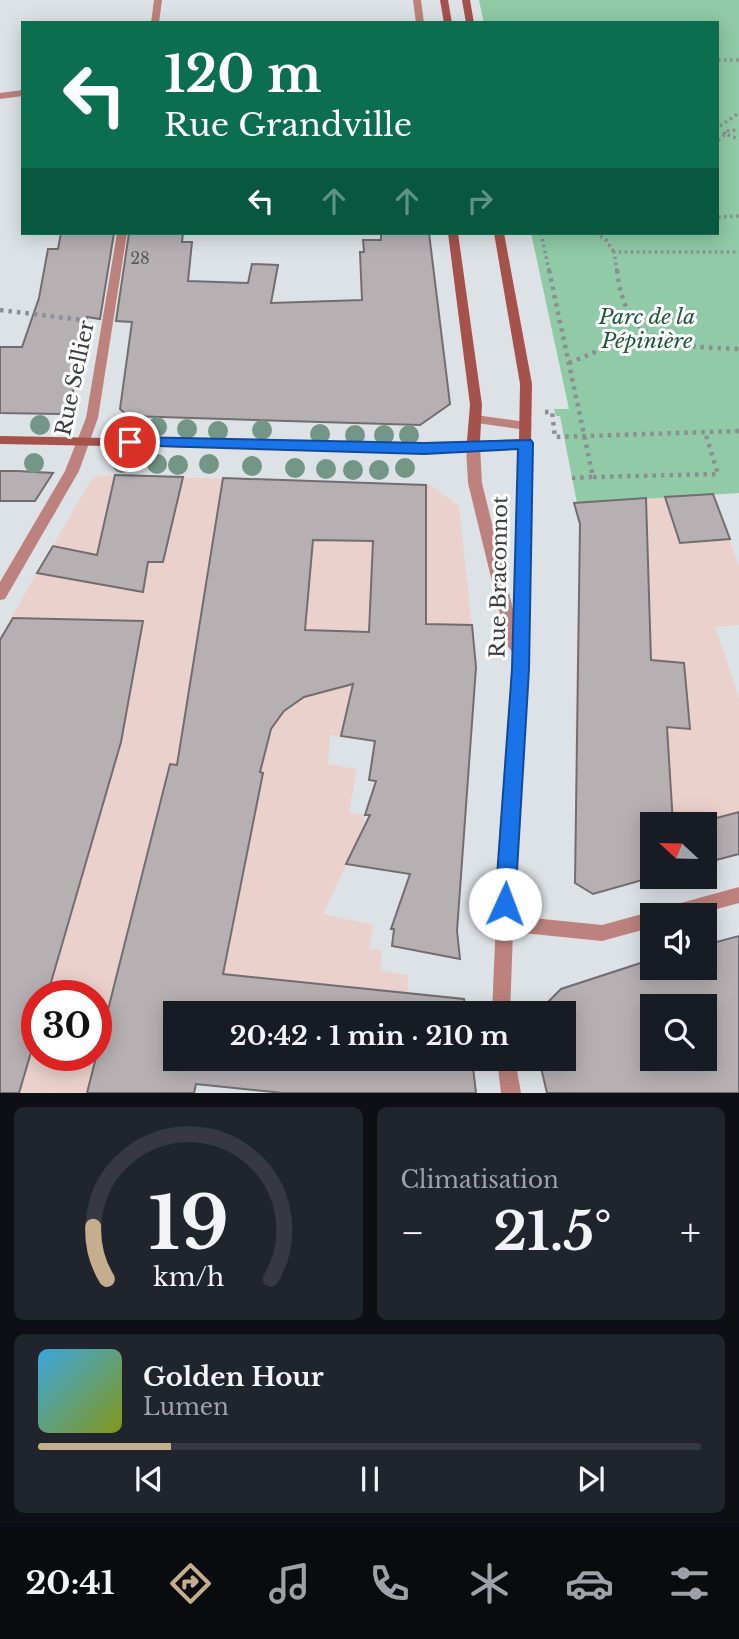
<!DOCTYPE html>
<html lang="fr">
<head>
<meta charset="utf-8">
<style>
  body { margin:0; font-family:"Libre Baskerville",serif; background:#20242c; color:#f1f3f6; height:100vh; display:flex; flex-direction:column; font-size:26px; white-space:nowrap }
  * { box-sizing:border-box; margin:0 }
  p { font-size:23px; color:#9ea1a6 }
  .icon { flex:none; width:38px; height:38px; fill:none; stroke:currentColor; stroke-width:2; stroke-linecap:round; stroke-linejoin:round }
  .map { position:relative; height:1093px; overflow:hidden }
  .details { display:flex; flex-direction:column; gap:14px; padding:14px; background:#0d0f14; flex:1 }
  .details>* { flex:none }
  .hud { position:absolute; left:21px; top:21px; width:698px; height:214px; border-radius:0px; box-shadow:0 4px 18px #0003; background:#0b6e4f; color:#fff; overflow:hidden }
  .needle { width:46px; rotate:292deg }
  .buttons { position:absolute; left:640px; top:812px; display:grid; gap:14px }
  .buttons a { display:grid; place-items:center; width:77px; height:77px; border-radius:0px; background:#171b24; box-shadow:0 4px 18px #0003; font-size:35px }
  .speed { position:absolute; left:21px; top:980px; display:flex; gap:14px; font-size:35px; font-weight:700; text-align:center }
  .speed>* { display:grid; place-content:center; width:91px; height:91px; border-radius:50%; background:#171b24; box-shadow:0 4px 18px #0003; line-height:1 }
  .speed .limit { border:10px solid #d22; background:#fff; color:#111 }
  .pin { position:absolute; display:grid; place-items:center; width:60px; height:60px; color:#fff; margin:-30px; border:4px solid #fff; border-radius:50%; box-shadow:0 2px 7px #0007 }
  .me { position:absolute; width:77px; margin:-38px; rotate:2deg; stroke-linejoin:round; filter:drop-shadow(0 0 5px #0008) }
  .turn { display:flex; align-items:center; gap:24px; height:147px; padding:0 28px; font-size:32px }
  .turn .icon { width:91px; height:91px; stroke-width:2.5 }
  .turn b { display:block; font-size:49px; line-height:60px }
  .lanes { display:flex; align-items:center; height:66px; padding:0 28px; background:#0003; justify-content:center; gap:35px; direction:ltr }
  .lanes .off { opacity:.35 }
  .big { font-size:52px; font-weight:800; line-height:1.1 }
  .details .card { flex:1; display:flex; flex-direction:column; justify-content:center; gap:10px; min-width:0; padding:0 24px; border-radius:10px; background:#20242c }
  .details .dial { align-items:center; gap:0 }
  .dial svg { height:182px; overflow:visible; fill:none; stroke:#363941; stroke-width:7; stroke-linecap:round; text-anchor:middle }
  .dial text { fill:#f1f3f6; stroke:none }
  .song { display:flex; align-items:center; gap:21px }
  .cover { width:84px; height:84px; border-radius:10px; background:linear-gradient(135deg,hsl(200 70% 55%),hsl(70 70% 35%)) }
  .played { height:7px; border-radius:4px; background:linear-gradient(90deg,#c5ae8d 20%,#363941 20%) }
  .keys { display:flex; justify-content:space-around; direction:ltr }
  .heat { display:flex; justify-content:space-between; align-items:center; font-size:38px; direction:ltr }
  .details .tiles { flex:1; display:grid; gap:14px; grid-template-columns:1fr 1fr }
  .card:last-child { grid-column:span 2 }
  .trip { position:absolute; left:163px; top:1001px; width:413px; height:70px; border-radius:0px; background:#171b24; box-shadow:0 4px 18px #0003; font-weight:800; line-height:70px; text-align:center }
  .tabs { display:flex; height:112px; justify-content:space-around; align-items:center; background:#090b0e; color:#9ea1a6 }
  .tabs .icon { width:49px; height:49px }
  .tabs .active { color:#c5ae8d }
  .tabs b { font-size:32px; color:#f1f3f6 }
  .map>svg:first-child { display:block }
  .education { fill:#ebd1cb; fill-rule:evenodd }
  .green { fill:#90caa6 }
  .building { fill:#b6b0b3; stroke:#726d70; stroke-width:2; fill-rule:evenodd }
  .lines { fill:none; stroke-linecap:round; stroke-linejoin:round }
  .path-far1 { stroke:#8c8f92; stroke-width:3.5; stroke-dasharray:2.5 3.5; stroke-linecap:butt }
  .path { stroke:#8c8f92; stroke-width:4.5; stroke-dasharray:3.5 5; stroke-linecap:butt }
  .minor { fill:#bd827d; fill-rule:evenodd }
  .secondary { fill:#a5524c; fill-rule:evenodd }
  .tree { fill:#739686 }
  .route { fill:#1a73e8; stroke:#114b97; stroke-width:2 }
  .labels { text-anchor:middle; stroke-width:6; stroke-linejoin:round; paint-order:stroke }
  .far-number-label { font-size:16px; fill:#5a5a5b }
  .park-label { font-size:21px; font-style:italic; fill:#1d5738; stroke:#fff }
  .street-label { font-size:21px; fill:#3b3d3e; stroke:#fff }
</style>
</head>
<body>
<div class="map">
<svg width="739" height="1093" viewBox="0 0 739 1093">
  <rect width="100%" height="100%" fill="#dde2e6"/>
  <g class="education">
    <path d="M100 475 430 485 459 506 476 666 426 663 387 743 330 735 328 764 357 769 349 813 365 815 361 833 323 914 374 925 369 948 382 951 380 970 408 975 407 998 386 994 384 1013H175V1059H380L376 1093H283L196 1084 194 1093H0V637L91 480ZM37 996H96V1055H37Z"/>
    <path d="M713 494 739 566V625L715 627 739 698V854L705 863V824H653V877H655L593 894 578 752 575 751 577 624H580L613 500Z"/>
  </g>
  <path class="green" d="M479 0H739V493L577 503 560 416H556L554 409H569L531 233H718V23H484Z"/>
  <g class="building">
    <path d="M61 233H114L100 319 87 317 70 408 59 414 0 413V347H22L39 298 48 249H58Z"/>
    <path d="M129 233H183L182 242H192L188 281 248 283 252 264 278 265 271 303 362 300 360 252H364L363 240H381V233H429L450 404 420 425 128 416 120 409 132 322 116 321Z"/>
    <path d="M0 471H17L53 473 35 501H0Z"/>
    <path d="M115 475 183 477 163 562H148L143 592 37 573 53 546 97 555Z"/>
    <path d="M223 478 426 485V624L472 625 476 667 457 931 460 959 392 946 394 929H391L410 874 346 864 370 815H365L376 781 369 780 375 741 341 736 353 684 304 697 284 711 271 729 260 772 263 773 223 974 464 999 466 1013H175V1059H472L476 1093H283L196 1084 194 1093H87L170 764 177 765ZM313 540 373 541 369 632 305 630Z"/>
    <path d="M713 494 730 539 680 543 665 497Z"/>
    <path d="M646 498 651 660 684 663 690 729 667 727 673 824H653V877L593 894 575 883 580 524 574 503Z"/>
    <path d="M13 618 143 621 121 742 47 996H37V1032L19 1093H0V640Z"/>
    <path d="M739 812V854L705 863V821Z"/>
    <path d="M739 936V1093H547L539 1059H564V1013H542L545 1005 561 989 653 959V968H705V945ZM653 1006H705V1059H653Z"/>
  </g>
  <g class="lines">
    <g class="path-far1">
      <path d="M718 60H739"/>
      <path d="M720 126 739 113"/>
      <path d="M725 134 724 131 739 130"/>
      <path d="M718 140 725 134 739 139"/>
      <path d="M718 217 739 216"/>
      <path d="M541 233 549 271"/>
      <path d="M595 233 606 240 614 252"/>
      <path d="M617 271 614 252H739"/>
    </g>
    <g class="path">
      <path d="M549 270 593 477 572 478"/>
      <path d="M617 270C625 347 673 346 739 349"/>
      <path d="M0 310 90 321"/>
      <path d="M569 363 643 332"/>
      <path d="M545 412H552L555 437 739 431"/>
      <path d="M593 477 718 474 705 432"/>
    </g>
    <g class="minor">
      <path d="M154 0H162L159 23H151Z"/>
      <path d="M413 0H421L424 23H416Z"/>
      <path d="M23 90V96L0 99V93Z"/>
      <path d="M117 233H127L98 418 79 471 5 599 0 600V582L65 471 86 418Z"/>
      <path d="M475 415 526 422 532 426 526 430 470 422 469 419Z"/>
      <path d="M525 439 531 443 528 669 516 826 513 916 602 925 653 911 658 913 660 909 666 907 739 887V903L695 915H653V927L602 941 513 932 510 1013H492L500 826 513 652 508 647 468 483 466 447 473 443 480 447 482 483 514 613 519 443Z"/>
      <path d="M497 1059H515L521 1093H501Z"/>
    </g>
    <g class="secondary">
      <path d="M440 0H448L452 23H444Z"/>
      <path d="M462 0H470L474 23H466Z"/>
      <path d="M448 233H458L482 405 480 441 519 439 520 384 494 233H504L532 384 531 443 530 446 473 451 424 452 0 444V436L424 444 467 441 470 405Z"/>
    </g>
  </g>
  <g class="tree">
    <circle cx="40" cy="425" r="10"/>
    <circle cx="157" cy="427" r="10"/>
    <circle cx="187" cy="429" r="10"/>
    <circle cx="262" cy="430" r="10"/>
    <circle cx="218" cy="431" r="10"/>
    <circle cx="320" cy="434" r="10"/>
    <circle cx="355" cy="435" r="10"/>
    <circle cx="384" cy="435" r="10"/>
    <circle cx="409" cy="435" r="10"/>
    <circle cx="34" cy="463" r="10"/>
    <circle cx="122" cy="463" r="10"/>
    <circle cx="157" cy="464" r="10"/>
    <circle cx="209" cy="464" r="10"/>
    <circle cx="178" cy="465" r="10"/>
    <circle cx="252" cy="466" r="10"/>
    <circle cx="295" cy="468" r="10"/>
    <circle cx="405" cy="468" r="10"/>
    <circle cx="326" cy="469" r="10"/>
    <circle cx="353" cy="470" r="10"/>
    <circle cx="379" cy="470" r="10"/>
  </g>
  <path class="route" d="M130 437 424 443 531 440 533 443 529 669 515 904 512 910 505 913 498 910 495 904 512 669 518 449 424 454 125 445 123 442 125 438Z"/>
  <g class="labels">
    <g class="far-number-label">
      <text x="140" y="264">28</text>
    </g>
    <g class="park-label">
      <text x="647" y="324">Parc de la<tspan x="647" dy="24">Pépinière</tspan></text>
    </g>
    <g class="street-label">
      <text transform="translate(75 378) rotate(-78)" y="7">Rue Sellier</text>
      <text transform="translate(499 577) rotate(-89)" y="7">Rue Braconnot</text>
    </g>
  </g>
</svg>
<div class="buttons">
<a><svg class="needle" viewBox="-14 -14 28 28"><path d="M0-13l5 13h-10z" fill="#e53935"/><path d="M0 13l5-13h-10z" fill="#9ea1a6"/></svg></a>
<a><svg class="icon" aria-label="sound" viewBox="0 0 24 24"><path d="M4 9h4l5-4v14l-5-4H4zM17 9q2 3 0 6"/></svg></a>
<a><svg class="icon" aria-label="search" viewBox="0 0 24 24"><circle cx="10" cy="10" r="6"/><path d="M15 15l6 6"/></svg></a>
</div>
<div class="speed"><div class="limit">30</div></div>
<div class="pin" style="left:130px;top:442px;background:#d93025"><svg class="icon" aria-label="arrive" viewBox="0 0 24 24"><path d="M6 21V4h12l-3 4 3 4H6"/></svg></div>
<svg class="me" style="left:505px;top:904px" viewBox="-20 -20 40 40"><circle r="19" fill="#fff"/><path d="M0-13L10 11 0 6-10 11z" fill="#1a73e8"/></svg>
<div class="trip">20:42 · 1 min · 210 m</div>
<div class="hud">
<div class="turn"><svg class="icon" aria-label="left" viewBox="0 0 24 24"><path d="M17 20v-9H6M10 6l-5 5 5 5"/></svg><div><b>120 m</b>Rue Grandville</div></div>
<div class="lanes"><svg class="icon" aria-label="left" viewBox="0 0 24 24"><path d="M17 20v-9H6M10 6l-5 5 5 5"/></svg><svg class="icon off" aria-label="ahead" viewBox="0 0 24 24"><path d="M12 20V5M6 11l6-6 6 6"/></svg><svg class="icon off" aria-label="ahead" viewBox="0 0 24 24"><path d="M12 20V5M6 11l6-6 6 6"/></svg><svg class="icon off" aria-label="right" viewBox="0 0 24 24"><path d="M7 20v-9h11M14 6l5 5-5 5"/></svg></div>
</div>
</div>
<section class="details">
<div class="tiles">
<div class="card dial"><svg viewBox="0 0 100 80">
<path d="M14 69A42 42 0 1 1 86 69"/>
<path d="M14 69A42 42 0 0 1 8 46" stroke="#c5ae8d"/>
<text x="50" y="56" font-size="32" font-weight="700">19</text>
<text x="50" y="72" font-size="11">km/h</text>
</svg></div>
<div class="card"><p>Climatisation</p>
<div class="heat"><a>−</a><b class="big">21.5°</b><a>+</a></div>
</div>
<div class="card">
<div class="song"><i class="cover"></i><div><b>Golden Hour</b><p>Lumen</p></div></div>
<div class="played"></div>
<div class="keys"><svg class="icon" aria-label="previous" viewBox="0 0 24 24"><path d="M18 5L8 12l10 7zM5 5v14"/></svg><svg class="icon" aria-label="pause" viewBox="0 0 24 24"><path d="M8 5v14M16 5v14"/></svg><svg class="icon" aria-label="next" viewBox="0 0 24 24"><path d="M6 5l10 7-10 7zM19 5v14"/></svg></div>
</div>
</div>
</section>
<nav class="tabs">
<b>20:41</b>
<svg class="icon active" aria-label="directions" viewBox="0 0 24 24"><path d="M12 3l9 9-9 9-9-9zM9 14v-3h6M13 9l2 2-2 2"/></svg>
<svg class="icon" aria-label="music" viewBox="0 0 24 24"><path d="M9 18V5l10-2v13"/><circle cx="6" cy="18" r="3"/><circle cx="16" cy="16" r="3"/></svg>
<svg class="icon" aria-label="phone" viewBox="0 0 24 24"><path d="M5 4h4l2 5-3 2q2 4 5 5l2-3 5 2v4C11 20 4 13 5 4z"/></svg>
<svg class="icon" aria-label="climate" viewBox="0 0 24 24"><path d="M12 3v18M4 7l16 10M4 17L20 7"/></svg>
<svg class="icon" aria-label="car" viewBox="0 0 24 24"><path d="M5 17H2v-5l4-1 3-4h7l3 4 3 1v5h-3M9 17h6M6 11h13"/><circle cx="7" cy="17" r="2"/><circle cx="17" cy="17" r="2"/></svg>
<svg class="icon" aria-label="filters" viewBox="0 0 24 24"><path d="M4 7h16M4 17h16"/><circle cx="9" cy="7" r="2"/><circle cx="15" cy="17" r="2"/></svg>
</nav>
</body>
</html>
